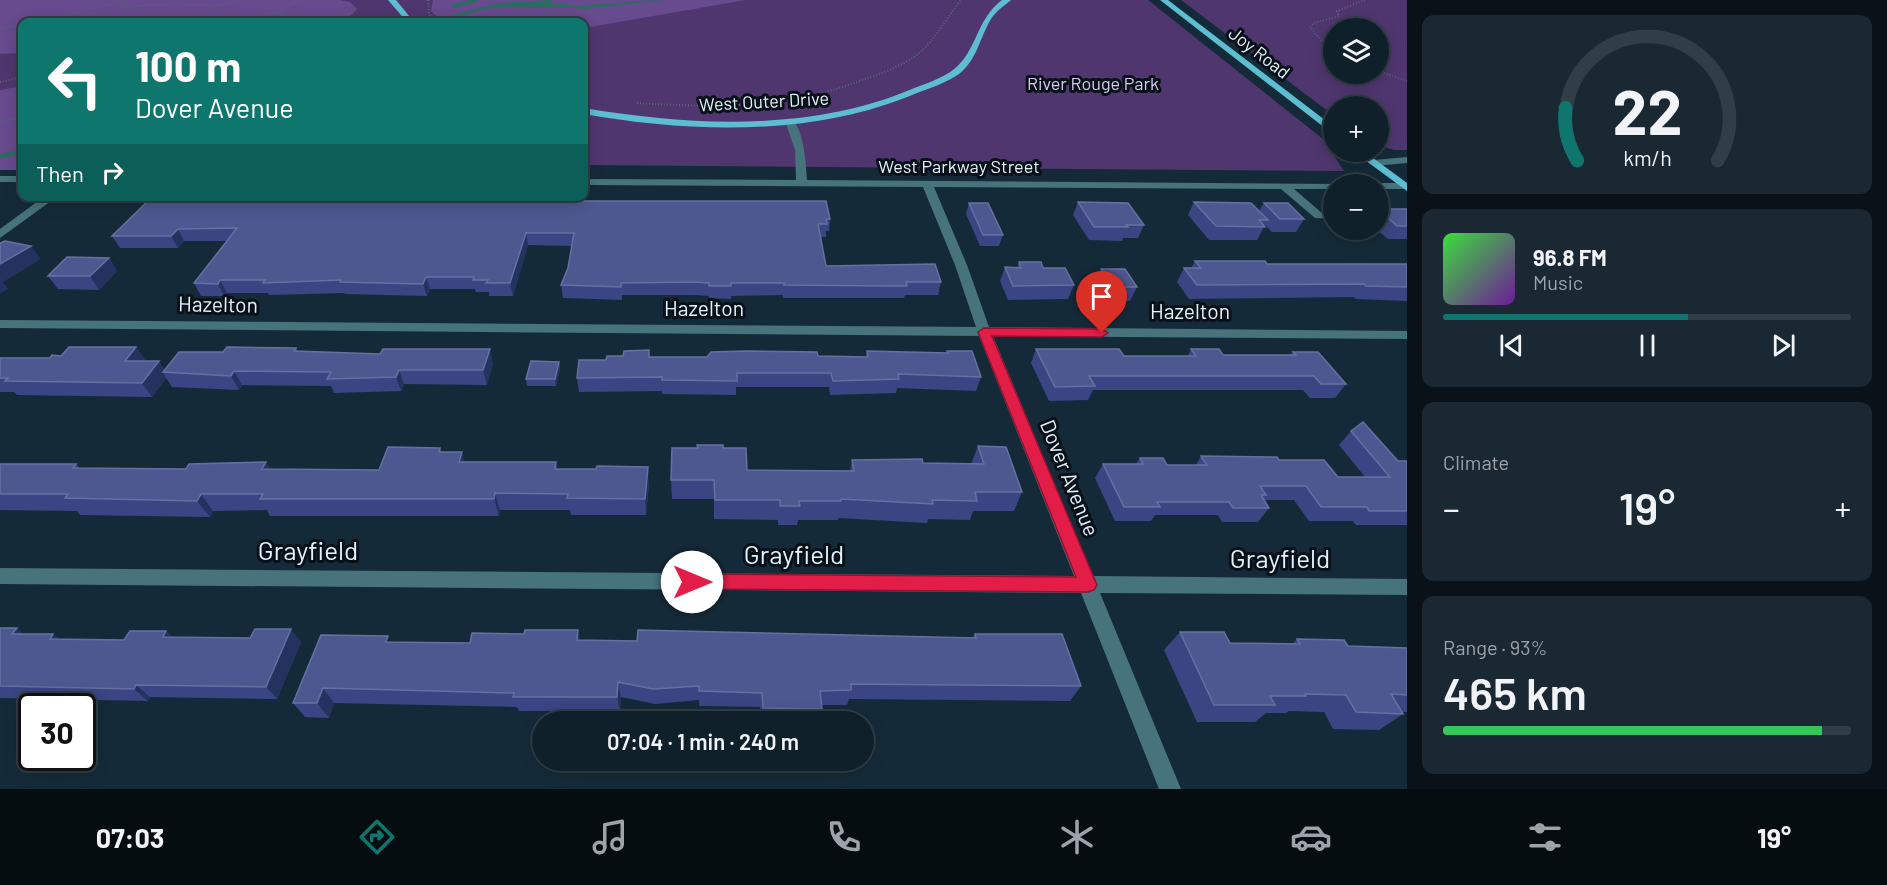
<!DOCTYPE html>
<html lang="en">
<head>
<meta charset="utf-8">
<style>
  body { margin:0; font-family:Barlow,sans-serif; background:#192833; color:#f1f3f6; height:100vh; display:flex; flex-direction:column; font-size:22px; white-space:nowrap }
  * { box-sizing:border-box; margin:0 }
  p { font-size:20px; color:#9ca3a9 }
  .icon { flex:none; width:33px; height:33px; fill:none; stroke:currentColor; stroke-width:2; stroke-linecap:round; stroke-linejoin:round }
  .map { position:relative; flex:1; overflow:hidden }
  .drawer { display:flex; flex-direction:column; gap:15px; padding:15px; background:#091218; width:480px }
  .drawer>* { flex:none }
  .top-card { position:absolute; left:18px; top:18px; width:570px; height:183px; border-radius:12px; box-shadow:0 3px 15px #0003,0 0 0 2px #303e47; background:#0f766e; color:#fff; overflow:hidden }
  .fabs { position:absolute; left:1323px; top:18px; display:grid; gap:12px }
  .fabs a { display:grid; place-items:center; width:66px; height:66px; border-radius:50%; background:#10202b; box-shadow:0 3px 15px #0003,0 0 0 2px #303e47; font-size:30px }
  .speed { position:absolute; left:18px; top:693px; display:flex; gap:12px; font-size:30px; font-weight:700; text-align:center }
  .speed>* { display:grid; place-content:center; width:78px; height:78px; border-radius:50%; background:#10202b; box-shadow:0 3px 15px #0003,0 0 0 2px #303e47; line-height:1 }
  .speed .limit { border:3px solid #111; border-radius:9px; background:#fff; color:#111 }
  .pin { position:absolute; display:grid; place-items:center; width:51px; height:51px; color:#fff; margin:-62px -26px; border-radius:50% 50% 50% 0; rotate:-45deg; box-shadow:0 0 6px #0007 }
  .pin .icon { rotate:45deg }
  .me { position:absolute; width:66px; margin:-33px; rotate:90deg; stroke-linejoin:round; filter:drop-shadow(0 0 4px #0008) }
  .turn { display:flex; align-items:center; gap:21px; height:126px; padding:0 18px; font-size:27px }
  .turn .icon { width:78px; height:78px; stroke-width:2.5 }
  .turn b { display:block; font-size:42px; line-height:51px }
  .then { display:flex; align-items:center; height:57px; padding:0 18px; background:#0003; gap:12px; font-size:22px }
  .big { font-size:45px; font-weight:600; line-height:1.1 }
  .drawer .tile { flex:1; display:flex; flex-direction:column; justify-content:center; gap:9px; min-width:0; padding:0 21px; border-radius:12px; background:#192833 }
  .drawer .dial { align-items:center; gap:0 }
  .dial svg { height:156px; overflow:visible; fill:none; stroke:#303e47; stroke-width:7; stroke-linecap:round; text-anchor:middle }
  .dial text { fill:#f1f3f6; stroke:none }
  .song { display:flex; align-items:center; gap:18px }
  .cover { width:72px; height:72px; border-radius:9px; background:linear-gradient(135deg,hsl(120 70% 55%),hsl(280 70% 35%)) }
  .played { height:6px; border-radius:3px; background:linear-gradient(90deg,#0f766e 60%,#303e47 60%) }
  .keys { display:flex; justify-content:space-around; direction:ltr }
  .heat { display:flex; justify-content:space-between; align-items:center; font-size:33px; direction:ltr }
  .charge { height:9px; border-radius:4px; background:linear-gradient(90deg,#34c759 93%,#303e47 0) }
  .trip { position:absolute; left:532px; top:711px; width:342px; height:60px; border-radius:30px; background:#10202b; box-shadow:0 3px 15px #0003,0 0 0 2px #303e47; font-weight:600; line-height:60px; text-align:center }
  .tab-bar { display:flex; height:96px; justify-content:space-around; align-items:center; background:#060d11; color:#9ca3a9 }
  .tab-bar .icon { width:42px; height:42px }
  .tab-bar .active { color:#0f766e }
  .tab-bar b { font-size:27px; color:#f1f3f6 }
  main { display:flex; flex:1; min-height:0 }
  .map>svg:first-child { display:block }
  .green { fill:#50366f; fill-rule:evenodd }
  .forest { fill:#684a8e }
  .water { fill:#2c6c62 }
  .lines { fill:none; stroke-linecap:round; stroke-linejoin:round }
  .stream-far1 { stroke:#2c6c62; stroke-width:4 }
  .stream { stroke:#2c6c62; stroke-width:4.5 }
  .path { stroke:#556775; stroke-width:2; stroke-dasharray:1 2; stroke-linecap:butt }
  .minor { fill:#47737c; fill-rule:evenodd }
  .major { fill:#5ebed1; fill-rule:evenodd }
  .wall { fill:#3b4583 }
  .shaded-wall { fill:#243260 }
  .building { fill:#4d5890; stroke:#6570a1; stroke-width:1.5 }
  .route { fill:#e11d48; stroke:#92132f; stroke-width:1.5 }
  .labels { text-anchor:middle; stroke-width:6; stroke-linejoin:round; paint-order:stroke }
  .far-street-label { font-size:18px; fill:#e5f2fd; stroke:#091118 }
  .far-park-label { font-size:18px; fill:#d9caf1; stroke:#091118 }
  .street-label { font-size:21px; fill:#e5f2fd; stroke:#091118 }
  .near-street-label { font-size:26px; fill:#e5f2fd; stroke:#091118 }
</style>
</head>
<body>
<main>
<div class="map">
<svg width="1407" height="789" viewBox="0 0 1407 789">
  <rect width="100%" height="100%" fill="#152a39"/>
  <g class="green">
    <path d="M0 0H1148L1323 139 1344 171 584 165V22H22V160H0Z"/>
    <path d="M1181 0H1407V150H1394L1379 145 1378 106H1334L1333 115ZM1334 28H1378V74H1334Z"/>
  </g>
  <g class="forest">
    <path d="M0 0H340L350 2 357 9 345 22H22V53L0 54Z"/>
    <path d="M433 0H746L584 28V22H443L431 11Z"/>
    <path d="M22 86V170H0V90Z"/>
  </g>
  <path class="water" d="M551 0 552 3C590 9 628 0 665 0L585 9 527 4 485 9 454 18 449 16 498 3Z"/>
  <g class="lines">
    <g class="stream-far1">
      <path d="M510 5 565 6"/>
      <path d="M454 6 476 0"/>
    </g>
    <path class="stream" d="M0 156 22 152"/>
    <g class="path">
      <path d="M428 0 429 14 435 22"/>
      <path d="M38 22 127 0 128 3 120 7 177 4 217 6 231 3 235 0"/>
      <path d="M243 22 280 11 297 0"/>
      <path d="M0 28 22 26"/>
      <path d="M1334 49 1321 40 1310 27 1314 23 1339 16 1337 11 1365 0"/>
      <path d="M1378 71 1407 81"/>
      <path d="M0 82 22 77"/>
      <path d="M637 103C717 108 793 108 868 78 885 72 903 65 918 54 935 40 947 17 961 0"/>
      <path d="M0 122 22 117"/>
    </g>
    <g class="minor">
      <path d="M790 118C804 126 806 165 807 180L1338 184H1334V189H1294L1322 213H1334V219L1315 218 1281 189 934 187 967 265 989 327 1407 331V339L993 336 1093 576 1407 579V595L1100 593 1181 789H1159L1081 593 0 584V568L1074 576 979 336 0 328V320L976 327 955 265 923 187 584 185V179L796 180 795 150 785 121Z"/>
      <path d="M1407 157V163L1374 166 1369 163 1374 160Z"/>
      <rect x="0" y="176" width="22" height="6"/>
      <path d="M1378 183H1405L1407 189H1378V184H1374Z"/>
      <path d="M45 196H58L0 238V229Z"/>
    </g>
    <g class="major">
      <path d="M388 0H396L414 22H407Z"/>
      <path d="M1002 0H1011C1004 6 996 11 991 19 980 37 977 60 959 74 947 82 931 88 917 93 814 137 692 133 584 114V108C691 126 810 132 912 89 925 84 942 78 953 70 977 52 976 19 1002 0Z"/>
      <path d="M1160 0H1168L1334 127V135Z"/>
      <path d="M1354 152H1365L1407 183V191Z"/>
    </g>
  </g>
  <g class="wall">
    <path d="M150 199 469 201 830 219 829 231H826V237H820L826 266 941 282 938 295H905L904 298H783V295L731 296V299L709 298V296L695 295H622V300L563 298 561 285 568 268 572 246 528 245 513 296H489V292H476L475 289H430L427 296 345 294 344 293 269 295 268 293H227L224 296H201L194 283 227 241H184L178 248H120L112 236Z"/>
    <path d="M1078 202 1144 225 1138 238H1123L1122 241 1089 240 1073 215Z"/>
    <path d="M1194 202 1259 211 1264 203 1304 219 1296 232H1272L1265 225 1257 240H1209L1188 215Z"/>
    <path d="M969 203 1003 235 999 246H980L966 214Z"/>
    <path d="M1378 209H1407V239H1388L1377 230H1378Z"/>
    <path d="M109 258 117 271 99 290 58 289 48 276Z"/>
    <path d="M1195 261 1267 264H1407V301L1356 299 1354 297 1189 299 1177 282 1184 268H1191Z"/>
    <path d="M1019 262 1043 268 1074 285 1068 299 1008 300 1000 281 1005 267H1017Z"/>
    <path d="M1101 269 1137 287 1130 301H1106L1095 282Z"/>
    <path d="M136 347 146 361 165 370 223 352 296 348 298 351 493 363 487 385 404 384 401 391 334 393 331 386 242 385 239 390 172 387 166 378 152 397 17 395 14 392H0V358H50Z"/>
    <path d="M1036 349 1124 356H1188L1191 349 1223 355H1290L1293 352 1346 384 1335 398H1310L1303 390H1093L1088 400 1049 401 1031 363Z"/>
    <path d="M649 350V357H866L867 351 947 353V351L981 377 976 391 897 388 896 393 830 395 829 387H736V395L662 394V391L579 392 577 378 606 360Z"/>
    <path d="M559 362 560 369 556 386H527L526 379Z"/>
    <path d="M1351 431 1398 461H1407V525H1356L1353 521H1309L1294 500H1264L1269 508 1258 522H1222L1218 515H1155L1151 521H1115L1095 478 1103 464H1136L1140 458 1167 465H1196L1201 456 1279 460 1338 477H1365L1339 445Z"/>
    <path d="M978 446 1022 492 1014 511H973L970 520 928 519 927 523 838 518V520H798L797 525H778V520L714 519V499H672L671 480 723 448 747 470 850 471 852 460 923 463 971 464Z"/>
    <path d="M440 448 442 452 465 462H556L557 469 649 484 646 515H571L570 510H500L499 516H270L267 510 213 511 210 517 80 515 77 511 0 510V464H76L80 468 186 469 266 462 270 469 379 470Z"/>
    <path d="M0 628 25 634H53L59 639 124 640 166 631 172 637 301 642 277 699 150 697 148 701 0 698Z"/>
    <path d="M1180 632 1230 643 1292 644 1297 639 1348 646 1407 648V712H1402L1403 714 1379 730 1333 729 1324 712 1289 711 1286 713H1266L1255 722H1197L1164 650Z"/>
    <path d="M524 634 580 640 637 641 972 638 975 634 1081 686 1070 701 849 699 847 705H821L822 709 819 722H761L760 707 699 706V700L655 704 621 697 620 711H519L517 707 334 703 329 718 305 717 293 703 392 642 470 643Z"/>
  </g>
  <g class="shaded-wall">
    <path d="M178 229 184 241 178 248 171 236Z"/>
    <path d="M526 233 528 245 513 296 510 283Z"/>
    <path d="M31 246 41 259 3 282 8 289 0 294V264Z"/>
    <path d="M109 258 117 271 99 290 90 276Z"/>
    <path d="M426 277 430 289 427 296 423 284Z"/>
    <path d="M220 280 227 293 224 296 218 284Z"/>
    <path d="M136 347 146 361H125Z"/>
    <path d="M490 349 493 363 487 385 483 370Z"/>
    <path d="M159 361 166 373 163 372 166 378 152 397 142 383Z"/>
    <path d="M559 362 560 369 556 386 555 379Z"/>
    <path d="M399 370 404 384 401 391 396 377Z"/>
    <path d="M234 371 242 385 239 390 231 376Z"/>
    <path d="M462 452 467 469 459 462Z"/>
    <path d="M266 462 276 479 262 469Z"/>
    <path d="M648 467 649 484 646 515 645 499Z"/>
    <path d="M495 493 500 510 499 516 494 499Z"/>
    <path d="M201 494 213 511 210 517 197 501Z"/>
    <path d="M17 628 33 641 12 634Z"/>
    <path d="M291 629 301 642 277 699 266 687Z"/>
    <path d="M578 630 581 646 577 640Z"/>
    <path d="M166 631 179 644 163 637Z"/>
    <path d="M53 634 68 647 50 639Z"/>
    <path d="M618 682 621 697 620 711 617 697Z"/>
    <path d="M136 685 150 697 148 701 134 689Z"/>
    <path d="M323 688 334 703 329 718 317 703Z"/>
  </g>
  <g class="building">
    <path d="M168 198 339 200 340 198H469L467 201H826L830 219H826L827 224H818L826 266 935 264 941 282H906L907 286H884L784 285V283H731V286H709V283L695 282 621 283V287L561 285 568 268 574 233H526L510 283H486L488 280H473L474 277H426L423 284 340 282 341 280 263 283 265 280H220L218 284 194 283 237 228 178 229 171 236H112L150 199Z"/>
    <path d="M1078 202 1128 203 1144 225H1126L1128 227H1094Z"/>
    <path d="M1194 202 1251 203 1268 220H1259L1265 227 1216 226Z"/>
    <path d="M969 203H988L1003 235H983Z"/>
    <path d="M1264 203H1288L1304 219H1280Z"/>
    <path d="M1378 209H1407V226H1397Z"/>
    <path d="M5 241 31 246 0 264V243Z"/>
    <path d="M67 257 109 258 90 276H48Z"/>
    <path d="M1195 261H1265L1267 264H1407V287L1366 286 1364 284 1197 285 1184 268H1201Z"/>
    <path d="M1019 262H1041L1043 268H1065L1074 285 1013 286 1005 267 1021 268Z"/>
    <path d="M1101 269H1125L1137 287H1112Z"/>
    <path d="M69 347H136L125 361H159L142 383 5 381 8 378H0V358H50L52 355 61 356Z"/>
    <path d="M227 347 296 348 294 351 380 354 383 349H490L483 370H399L396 377 327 379 331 372 234 371 231 376 163 372 179 352H223Z"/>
    <path d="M1036 349H1119L1124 356H1196L1191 349H1219L1223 355H1296L1293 352H1318L1346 384H1321L1314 376H1089L1095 386 1055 387Z"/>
    <path d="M649 350V357H707L711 352 746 351 817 352 818 356 868 357 867 351 948 353 947 351H972L981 377 898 374 899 379 833 381 831 373H737V381L662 380V377L577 378 579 360H606L607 356H623L624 351Z"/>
    <path d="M531 361 559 362 555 379H526Z"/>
    <path d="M1363 422 1398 461H1407V511H1369L1367 507H1321L1306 486H1260L1266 495H1261L1269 508H1233L1229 502H1157L1160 507H1124L1103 464H1143L1140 458H1163L1167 465H1207L1201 456 1277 457 1279 460H1324L1338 477H1390L1351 431Z"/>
    <path d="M697 445H723V448H746L747 470 854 471 852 460 922 459 923 463 984 464 978 446 1006 447 1022 492H975L977 501 932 500 933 504 841 499V501H799L800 506H780V500H715L714 480H671L672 448H698Z"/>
    <path d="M388 447 440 448 439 452H462L459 462H556L555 469H596L597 466 648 467 645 499 567 498 568 494 495 493 494 499H260L263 494H201L197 501 65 498 68 494H0V464H76L73 468 186 469 189 464 266 462 262 469 379 470Z"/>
    <path d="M0 628H17L12 634H53L50 639 124 640 130 631H166L163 637 250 638 255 629H291L266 687 136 685 134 689 0 686Z"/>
    <path d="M525 630H578L577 640 637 641 638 630 976 638 975 634H1062L1081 686 851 684V690L820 691 822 709 763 708 762 693 699 691V686L653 689 618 682 617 697H513L514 693 323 688 317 703H293L321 635 388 636 386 642 470 643 472 633 524 634Z"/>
    <path d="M1180 632H1224L1230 643 1300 644 1297 639 1344 640 1348 646 1407 648V695L1391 694 1403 714 1356 712 1346 695 1305 694 1306 696H1270L1275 705H1214Z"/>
  </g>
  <path class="route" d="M984 328 1102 329 1108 333 1102 337 992 336 1097 585 1094 590 1088 592 692 589 686 587 684 582 686 576 692 574 1076 577 978 332Z"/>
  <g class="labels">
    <g class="far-street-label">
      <text transform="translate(1259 53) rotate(38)" y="6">Joy Road</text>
      <text transform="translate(764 102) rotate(-3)" y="6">West Outer Drive</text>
      <text x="959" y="173">West Parkway Street</text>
    </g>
    <g class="far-park-label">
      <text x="1093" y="90">River Rouge Park</text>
    </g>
    <g class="street-label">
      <text transform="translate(218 305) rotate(1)" y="7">Hazelton</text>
      <text x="704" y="316">Hazelton</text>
      <text x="1190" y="319">Hazelton</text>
      <text transform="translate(1069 478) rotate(68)" y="7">Dover Avenue</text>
    </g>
    <g class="near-street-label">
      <text x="308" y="560">Grayfield</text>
      <text x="794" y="564">Grayfield</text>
      <text x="1280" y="568">Grayfield</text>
    </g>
  </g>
</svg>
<div class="fabs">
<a><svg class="icon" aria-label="layers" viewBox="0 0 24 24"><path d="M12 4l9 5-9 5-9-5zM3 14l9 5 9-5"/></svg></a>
<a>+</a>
<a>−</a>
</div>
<div class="speed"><div class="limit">30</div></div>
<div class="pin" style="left:1102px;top:333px;background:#d93025"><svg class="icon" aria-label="arrive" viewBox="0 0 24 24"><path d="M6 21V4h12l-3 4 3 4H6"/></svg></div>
<svg class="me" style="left:692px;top:582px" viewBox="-20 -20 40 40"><circle r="19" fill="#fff"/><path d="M0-13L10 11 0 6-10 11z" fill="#e11d48"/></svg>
<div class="trip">07:04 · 1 min · 240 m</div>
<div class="top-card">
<div class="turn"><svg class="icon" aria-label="left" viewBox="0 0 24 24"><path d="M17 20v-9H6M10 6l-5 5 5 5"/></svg><div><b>100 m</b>Dover Avenue</div></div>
<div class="then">Then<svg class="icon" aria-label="right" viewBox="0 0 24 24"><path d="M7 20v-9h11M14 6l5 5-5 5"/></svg></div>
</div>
</div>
<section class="drawer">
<div class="tile dial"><svg viewBox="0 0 100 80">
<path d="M14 69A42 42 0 1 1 86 69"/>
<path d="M14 69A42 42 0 0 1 8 42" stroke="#0f766e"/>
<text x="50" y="56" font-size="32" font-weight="700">22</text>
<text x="50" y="72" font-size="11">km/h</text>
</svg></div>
<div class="tile">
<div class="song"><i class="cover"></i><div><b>96.8 FM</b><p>Music</p></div></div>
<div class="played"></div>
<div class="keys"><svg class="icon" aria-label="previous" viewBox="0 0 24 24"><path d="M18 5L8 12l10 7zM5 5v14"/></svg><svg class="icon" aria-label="pause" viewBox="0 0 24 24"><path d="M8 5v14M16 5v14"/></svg><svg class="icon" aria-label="next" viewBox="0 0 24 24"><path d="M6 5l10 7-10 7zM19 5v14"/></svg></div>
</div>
<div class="tile"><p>Climate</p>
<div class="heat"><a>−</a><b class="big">19°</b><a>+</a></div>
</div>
<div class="tile"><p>Range · 93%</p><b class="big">465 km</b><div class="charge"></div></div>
</section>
</main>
<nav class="tab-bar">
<b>07:03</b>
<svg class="icon active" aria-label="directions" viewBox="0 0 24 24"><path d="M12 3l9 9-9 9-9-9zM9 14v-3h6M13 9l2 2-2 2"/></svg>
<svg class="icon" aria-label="music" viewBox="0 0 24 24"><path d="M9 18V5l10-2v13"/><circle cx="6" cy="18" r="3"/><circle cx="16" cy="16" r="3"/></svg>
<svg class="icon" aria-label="phone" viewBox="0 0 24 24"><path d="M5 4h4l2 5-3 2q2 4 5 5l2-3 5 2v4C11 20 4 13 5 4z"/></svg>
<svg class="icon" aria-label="climate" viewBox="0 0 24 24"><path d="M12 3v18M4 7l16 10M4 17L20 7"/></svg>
<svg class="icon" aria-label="car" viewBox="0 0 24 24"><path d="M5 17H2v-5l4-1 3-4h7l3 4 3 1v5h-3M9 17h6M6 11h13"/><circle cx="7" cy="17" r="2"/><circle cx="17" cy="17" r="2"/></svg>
<svg class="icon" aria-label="filters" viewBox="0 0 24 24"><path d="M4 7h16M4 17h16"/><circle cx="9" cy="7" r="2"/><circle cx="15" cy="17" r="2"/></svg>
<b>19°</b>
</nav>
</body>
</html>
